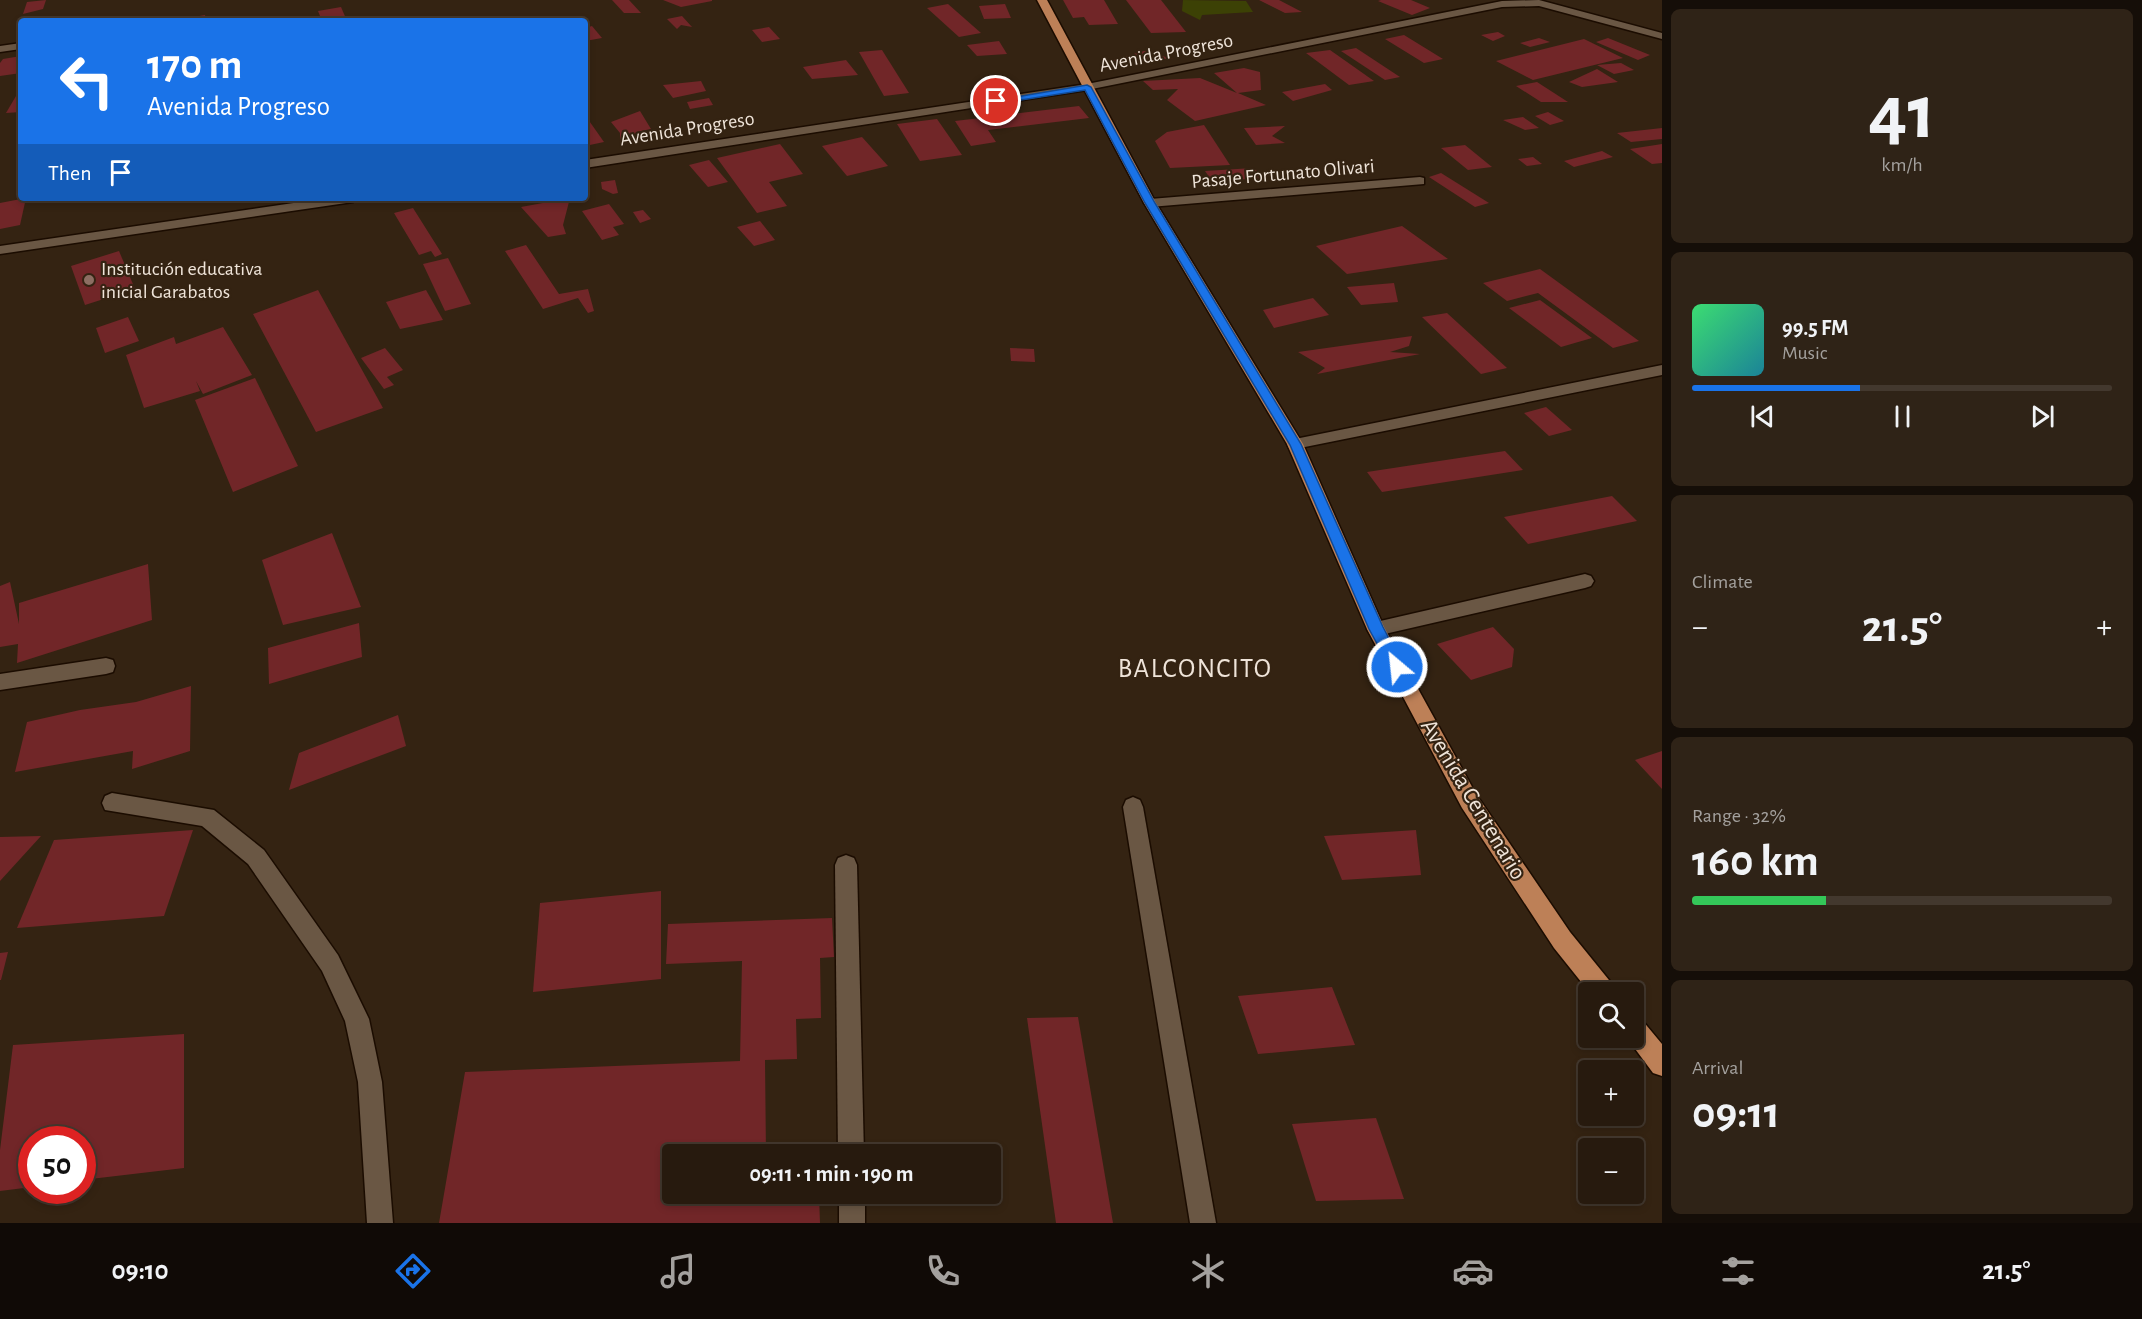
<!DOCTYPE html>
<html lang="en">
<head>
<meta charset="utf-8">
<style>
  body { margin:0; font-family:"Alegreya Sans",sans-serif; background:#2f2317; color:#f1f3f6; height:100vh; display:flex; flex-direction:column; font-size:22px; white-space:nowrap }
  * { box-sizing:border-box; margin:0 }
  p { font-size:20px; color:#a4a19e }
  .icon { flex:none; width:33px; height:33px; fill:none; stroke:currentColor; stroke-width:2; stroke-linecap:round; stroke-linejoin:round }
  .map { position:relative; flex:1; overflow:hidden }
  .sheet { display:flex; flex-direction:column; gap:9px; padding:9px; background:#150e08; width:480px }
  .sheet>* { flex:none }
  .hud { position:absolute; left:18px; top:18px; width:570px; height:183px; border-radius:6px; box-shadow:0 3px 9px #0003,0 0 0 2px #43382e; background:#1a73e8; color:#fff; overflow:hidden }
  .buttons { position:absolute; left:1578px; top:982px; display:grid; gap:12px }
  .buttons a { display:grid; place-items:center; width:66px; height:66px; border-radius:6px; background:#271a0e; box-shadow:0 3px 9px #0003,0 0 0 2px #43382e; font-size:30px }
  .speed { position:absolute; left:18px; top:1126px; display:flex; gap:12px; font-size:30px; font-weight:700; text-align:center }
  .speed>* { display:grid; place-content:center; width:78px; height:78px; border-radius:50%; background:#271a0e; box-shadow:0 3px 9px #0003,0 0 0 2px #43382e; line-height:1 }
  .speed .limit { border:9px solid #d22; background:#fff; color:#111 }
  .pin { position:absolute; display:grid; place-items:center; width:51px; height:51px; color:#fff; margin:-26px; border:3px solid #fff; border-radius:50%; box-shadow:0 2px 6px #0007 }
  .me { position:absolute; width:66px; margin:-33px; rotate:332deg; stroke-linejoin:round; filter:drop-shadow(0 0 4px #0008) }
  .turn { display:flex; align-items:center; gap:21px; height:126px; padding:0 30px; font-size:27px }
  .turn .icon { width:78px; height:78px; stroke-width:2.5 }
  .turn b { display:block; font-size:42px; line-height:51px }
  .then { display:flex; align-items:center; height:57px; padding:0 30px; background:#0003; gap:12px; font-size:22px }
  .big { font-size:45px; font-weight:700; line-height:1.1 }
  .sheet .widget { flex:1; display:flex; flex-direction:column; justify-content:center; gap:9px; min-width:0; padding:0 21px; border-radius:9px; background:#2f2317 }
  .sheet .dial { align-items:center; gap:0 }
  .dial b { font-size:78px; line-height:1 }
  .song { display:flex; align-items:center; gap:18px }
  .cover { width:72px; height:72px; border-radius:9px; background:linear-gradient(135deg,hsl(140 70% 55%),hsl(190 70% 35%)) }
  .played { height:6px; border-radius:3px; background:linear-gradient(90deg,#1a73e8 40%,#43382e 40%) }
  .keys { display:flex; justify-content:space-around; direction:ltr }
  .heat { display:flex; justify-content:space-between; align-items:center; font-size:33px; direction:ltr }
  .charge { height:9px; border-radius:4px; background:linear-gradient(90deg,#34c759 32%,#43382e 0) }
  .trip { position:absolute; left:662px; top:1144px; width:339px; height:60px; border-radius:6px; background:#271a0e; box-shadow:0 3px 9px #0003,0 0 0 2px #43382e; font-weight:700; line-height:60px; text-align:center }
  .menu { display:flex; height:96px; justify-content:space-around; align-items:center; background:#100a06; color:#a4a19e }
  .menu .icon { width:42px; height:42px }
  .menu .on { color:#1a73e8 }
  .menu b { font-size:27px; color:#f1f3f6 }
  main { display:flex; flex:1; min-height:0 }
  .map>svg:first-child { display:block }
  .green { fill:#3c4105 }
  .building { fill:#712628 }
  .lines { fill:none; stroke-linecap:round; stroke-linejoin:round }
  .minor-casing { stroke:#1b0c00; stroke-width:3 }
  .major-casing { stroke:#1b0c00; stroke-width:3 }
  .minor { fill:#6a5744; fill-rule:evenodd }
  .major { fill:#bd8057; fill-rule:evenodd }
  .route { fill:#1a73e8; stroke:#114b97; stroke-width:1.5 }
  .education-dot { fill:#8d6e63; stroke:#342312; stroke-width:2 }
  .labels { text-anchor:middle; stroke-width:4.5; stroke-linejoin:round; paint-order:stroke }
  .far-street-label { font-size:20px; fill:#efe4d9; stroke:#342312 }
  .far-poi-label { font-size:20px; fill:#efe4d9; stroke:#342312; text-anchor:start }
  .street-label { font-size:24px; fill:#efe4d9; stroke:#342312 }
  .quarter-label { font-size:27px; letter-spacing:1.5px; fill:#efe4d9; stroke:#342312 }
</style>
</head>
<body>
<main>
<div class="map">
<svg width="1662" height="1223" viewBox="0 0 1662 1223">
  <rect width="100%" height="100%" fill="#342312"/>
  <path class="green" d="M1183 0 1246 1 1253 12 1202 15 1200 20 1182 11Z"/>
  <g class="building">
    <path d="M46 0 43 9 23 14 27 2Z"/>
    <path d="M612 0H629L641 13H624Z"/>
    <path d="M663 0H712V1L681 7Z"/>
    <path d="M1063 0H1104L1118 24 1089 25 1084 17 1073 18Z"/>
    <path d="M1126 0H1161L1186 32 1151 33Z"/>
    <path d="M1259 0H1279L1302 12 1285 13Z"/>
    <path d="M1381 0H1411L1430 8 1412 15 1378 1Z"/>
    <path d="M948 4 981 33 959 37 927 8Z"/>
    <path d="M1005 4 1011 18 984 19 979 6Z"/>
    <path d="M341 7 347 21H322L318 11Z"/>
    <path d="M205 15 206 21H189L188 18Z"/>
    <path d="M682 16 692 27 681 25 677 29 667 19Z"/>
    <path d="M592 26 602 38 585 41V28Z"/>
    <path d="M769 27 780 39 762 42 752 30Z"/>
    <path d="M1498 32 1505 36 1493 41 1481 35Z"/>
    <path d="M1404 35 1443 59 1424 63 1385 39Z"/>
    <path d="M1539 38 1550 42 1530 47 1520 43Z"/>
    <path d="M1608 38 1650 55 1638 60 1596 42Z"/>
    <path d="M1584 39 1623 58 1533 80 1496 61Z"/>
    <path d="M999 41 1007 54 977 56 967 45Z"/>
    <path d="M1356 48 1400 77 1385 80 1341 51Z"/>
    <path d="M882 50 909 93 884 96 859 52Z"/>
    <path d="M1330 50 1374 81 1349 85 1306 53Z"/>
    <path d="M1144 51 1173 59H1150L1120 67 1110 61Z"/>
    <path d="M21 56V73L0 76V63L3 59Z"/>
    <path d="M846 60 858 75 812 79 803 67Z"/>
    <path d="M1621 63 1634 70 1614 74 1597 65Z"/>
    <path d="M1244 68 1260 72 1261 90 1238 93 1266 105 1195 121 1167 100 1178 89 1153 90 1143 81 1200 78 1237 93 1214 73Z"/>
    <path d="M1597 69 1618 82 1582 87 1569 82Z"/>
    <path d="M701 81 706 91 673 98 663 85Z"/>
    <path d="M1537 82 1568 102H1541L1516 86Z"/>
    <path d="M1325 84 1332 90 1293 101 1282 92Z"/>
    <path d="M21 95V112L6 113 16 96Z"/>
    <path d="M709 98 713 105 690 109 687 102Z"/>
    <path d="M1079 106 1089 118 988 130 996 142 971 146 955 121Z"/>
    <path d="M640 111 651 129 636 132 634 137 620 141V133L611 122Z"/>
    <path d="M1548 112 1564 121 1550 125 1535 116Z"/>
    <path d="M585 115 604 142 585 146Z"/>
    <path d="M1523 117 1539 128 1525 130 1503 120Z"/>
    <path d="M937 119 962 155 920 161 897 124Z"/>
    <path d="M1204 125 1230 165 1170 168 1155 141 1167 132Z"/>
    <path d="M1285 126 1272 136 1285 143 1256 145 1244 128Z"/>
    <path d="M1662 128V139L1631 142 1617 133Z"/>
    <path d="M862 137 888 166 847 176 822 146Z"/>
    <path d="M780 144 803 174 769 182 787 206 757 213 717 158Z"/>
    <path d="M1662 144V163L1652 164 1630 149Z"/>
    <path d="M1465 145 1492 167 1468 170 1441 148Z"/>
    <path d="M1602 151 1613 157 1574 167 1564 161Z"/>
    <path d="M1533 157 1542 164 1527 166 1518 159Z"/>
    <path d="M709 160 728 182 708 187 689 165Z"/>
    <path d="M1253 168 1266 178 1212 181 1205 171Z"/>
    <path d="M1441 173 1489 203 1475 207 1429 177Z"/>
    <path d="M615 180 618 193 613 194 602 189 601 182Z"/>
    <path d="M26 198 20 225 0 229V203Z"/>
    <path d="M570 198 563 225 566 234 548 237 521 207Z"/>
    <path d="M609 204 624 224 613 227 619 235 602 240 582 211Z"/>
    <path d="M413 208 442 254 435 257 431 251 419 255 394 213Z"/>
    <path d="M643 210 651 219 640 223 633 212Z"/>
    <path d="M760 221 775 240 754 246 737 227Z"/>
    <path d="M1402 226 1448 259 1347 274 1316 246Z"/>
    <path d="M526 245 559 294 588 289 594 311 588 313 578 298 543 309 505 251Z"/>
    <path d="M119 251 135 289 85 305 71 266Z"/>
    <path d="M448 258 471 304 445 311 423 264Z"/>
    <path d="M1540 269 1639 341 1613 348 1538 293 1507 301 1483 283Z"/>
    <path d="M1394 283 1398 302 1361 305 1347 287Z"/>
    <path d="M318 290 383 408 316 432 253 314Z"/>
    <path d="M426 290 443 320 400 329 386 302Z"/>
    <path d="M1313 298 1329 315 1274 328 1263 310Z"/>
    <path d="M1540 300 1592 338 1561 347 1509 308Z"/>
    <path d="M1447 313 1507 368 1481 374 1422 317Z"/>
    <path d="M128 317 139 341 105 353 96 328Z"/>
    <path d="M223 327 252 375 203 394 196 381 200 391 144 408 126 355 174 337 176 344Z"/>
    <path d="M1412 336 1409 346 1390 352 1420 354 1317 374 1325 368 1298 352Z"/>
    <path d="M385 348 403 370 387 377 394 385 384 389 361 358Z"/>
    <path d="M1010 348 1034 349 1035 362 1011 361Z"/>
    <path d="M255 378 298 466 233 492 195 400Z"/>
    <path d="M1546 407 1572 430 1549 436 1524 413Z"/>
    <path d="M1505 451 1523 470 1382 492 1367 472Z"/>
    <path d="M1612 496 1637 521 1528 544 1504 517Z"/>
    <path d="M332 533 361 607 283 625 262 560Z"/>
    <path d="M148 564 152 620 17 663 18 644 0 647V586L10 582 19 624V603Z"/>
    <path d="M359 623 362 657 269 684 268 648Z"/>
    <path d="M1493 627 1514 649 1512 667 1471 680 1437 644Z"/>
    <path d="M191 686 190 751 132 769 133 751 15 772 27 722 80 710 136 702Z"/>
    <path d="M398 715 406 746 289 790 299 753Z"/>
    <path d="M1662 751V789L1635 760Z"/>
    <path d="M193 830 164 916 17 928 54 840Z"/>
    <path d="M1416 830 1421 875 1342 880 1324 836Z"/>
    <path d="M41 836 0 881V837Z"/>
    <path d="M661 891V979L533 992 540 903Z"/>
    <path d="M832 918 834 957 820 958 821 1018 796 1019 797 1059 765 1060 766 1155H672V1194H819L820 1223H439L465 1072 740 1061 742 961 666 964 668 924Z"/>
    <path d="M8 952 1 980H0V953Z"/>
    <path d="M1332 987 1355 1045 1258 1054 1238 996Z"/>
    <path d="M1078 1017 1113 1223H1056L1027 1018Z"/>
    <path d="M184 1034V1168L82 1180V1140H32V1187L0 1191V1150L13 1045Z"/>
    <path d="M1376 1118 1404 1199 1316 1201 1292 1124Z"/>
  </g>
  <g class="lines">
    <g class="minor-casing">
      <g id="minor">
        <path d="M1502 1 1539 0 1662 33V39L1539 6 1502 7 1087 90 585 168V160L1087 84Z"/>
        <path d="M21 43V49L0 52V46Z"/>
        <path d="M1420 177 1424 178V184L1150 207 1144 203 1150 199Z"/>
        <path d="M328 198H359L353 202 0 254V246Z"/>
        <path d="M1662 365V375L1295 449 1289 448 1287 444 1289 440 1295 439Z"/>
        <path d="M1585 574 1591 576 1594 581 1591 586 1585 588 1376 636 1370 634 1367 629 1370 624 1376 622Z"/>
        <path d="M106 658 113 660 115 666 113 672 106 674 0 690V674Z"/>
        <path d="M112 793 214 810 264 850 338 955 369 1019 382 1082 393 1223H367L358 1082 345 1021 322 971 248 864 202 826 105 810 102 803 105 796Z"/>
        <path d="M1133 797 1140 800 1143 807 1216 1223H1190L1123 807 1126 800Z"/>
        <path d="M846 855 854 858 857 865 864 1155H838L835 865 838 858Z"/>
        <rect x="839" y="1194" width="26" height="29"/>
      </g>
    </g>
    <g class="major-casing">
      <g id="major">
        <path d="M1037 0H1047L1156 203 1303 444 1384 627 1476 794 1570 932 1613 985 1617 993H1590L1554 948 1462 808 1367 629 1287 444 1144 203Z"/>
        <path d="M1634 1016 1642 1020 1662 1044V1076L1653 1073 1627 1038H1634Z"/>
      </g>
    </g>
    <use href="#minor" class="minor"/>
    <use href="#major" class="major"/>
  </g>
  <path class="route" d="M1087 85 1091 87 1155 203 1301 444 1383 627 1404 667 1402 671H1392L1369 629 1290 445 1145 203 1085 90 996 104 992 101Z"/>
  <circle class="education-dot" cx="89" cy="280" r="6"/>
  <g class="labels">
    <g class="far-street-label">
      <text transform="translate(1166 52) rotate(-11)" y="7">Avenida Progreso</text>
      <text transform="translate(687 128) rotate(-9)" y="7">Avenida Progreso</text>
      <text transform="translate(1283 173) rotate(-5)" y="7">Pasaje Fortunato Olivari</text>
    </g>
    <g class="far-poi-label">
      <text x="101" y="275">Institución educativa<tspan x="101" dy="23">inicial Garabatos</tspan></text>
    </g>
    <g class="street-label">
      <text transform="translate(1474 799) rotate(59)" y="8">Avenida Centenario</text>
    </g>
    <g class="quarter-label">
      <text x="1195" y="677">BALCONCITO</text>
    </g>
  </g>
</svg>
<div class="buttons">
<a><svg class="icon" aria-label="search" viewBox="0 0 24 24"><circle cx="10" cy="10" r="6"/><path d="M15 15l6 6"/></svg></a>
<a>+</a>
<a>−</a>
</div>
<div class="speed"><div class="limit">50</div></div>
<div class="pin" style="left:996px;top:101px;background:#d93025"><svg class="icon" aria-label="arrive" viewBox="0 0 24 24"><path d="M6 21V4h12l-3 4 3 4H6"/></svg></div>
<svg class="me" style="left:1397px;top:667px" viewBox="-20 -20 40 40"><circle r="17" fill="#1a73e8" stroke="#fff" stroke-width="3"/><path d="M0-11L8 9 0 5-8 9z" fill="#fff"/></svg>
<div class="trip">09:11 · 1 min · 190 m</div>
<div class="hud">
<div class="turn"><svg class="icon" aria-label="left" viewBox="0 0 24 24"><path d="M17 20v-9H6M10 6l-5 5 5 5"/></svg><div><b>170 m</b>Avenida Progreso</div></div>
<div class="then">Then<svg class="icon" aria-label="arrive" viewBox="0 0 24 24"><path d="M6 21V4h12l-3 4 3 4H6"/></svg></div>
</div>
</div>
<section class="sheet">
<div class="widget dial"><b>41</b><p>km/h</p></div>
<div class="widget">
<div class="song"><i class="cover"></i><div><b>99.5 FM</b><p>Music</p></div></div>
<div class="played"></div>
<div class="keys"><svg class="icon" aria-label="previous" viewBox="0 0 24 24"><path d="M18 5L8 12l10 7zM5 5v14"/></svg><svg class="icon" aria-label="pause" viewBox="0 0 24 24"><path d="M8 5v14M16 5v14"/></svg><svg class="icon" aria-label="next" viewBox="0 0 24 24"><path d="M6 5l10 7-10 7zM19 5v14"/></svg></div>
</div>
<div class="widget"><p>Climate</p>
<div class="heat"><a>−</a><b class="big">21.5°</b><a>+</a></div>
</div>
<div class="widget"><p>Range · 32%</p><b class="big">160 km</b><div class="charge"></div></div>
<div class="widget"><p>Arrival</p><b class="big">09:11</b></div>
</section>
</main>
<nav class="menu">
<b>09:10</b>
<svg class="icon on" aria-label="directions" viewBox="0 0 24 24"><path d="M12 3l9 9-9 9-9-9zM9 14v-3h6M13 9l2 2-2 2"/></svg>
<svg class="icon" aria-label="music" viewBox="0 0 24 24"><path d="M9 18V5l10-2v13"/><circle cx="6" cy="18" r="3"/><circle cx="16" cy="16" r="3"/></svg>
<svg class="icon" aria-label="phone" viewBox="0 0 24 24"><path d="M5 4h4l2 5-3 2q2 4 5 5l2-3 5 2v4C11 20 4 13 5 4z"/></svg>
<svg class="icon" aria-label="climate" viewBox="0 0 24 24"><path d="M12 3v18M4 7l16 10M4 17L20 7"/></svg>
<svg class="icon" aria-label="car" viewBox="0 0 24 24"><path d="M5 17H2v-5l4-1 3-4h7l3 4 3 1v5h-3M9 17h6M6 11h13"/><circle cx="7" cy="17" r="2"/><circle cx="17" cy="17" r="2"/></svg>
<svg class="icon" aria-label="filters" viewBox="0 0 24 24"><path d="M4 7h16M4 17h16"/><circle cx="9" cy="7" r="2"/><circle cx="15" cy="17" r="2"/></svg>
<b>21.5°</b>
</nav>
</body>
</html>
